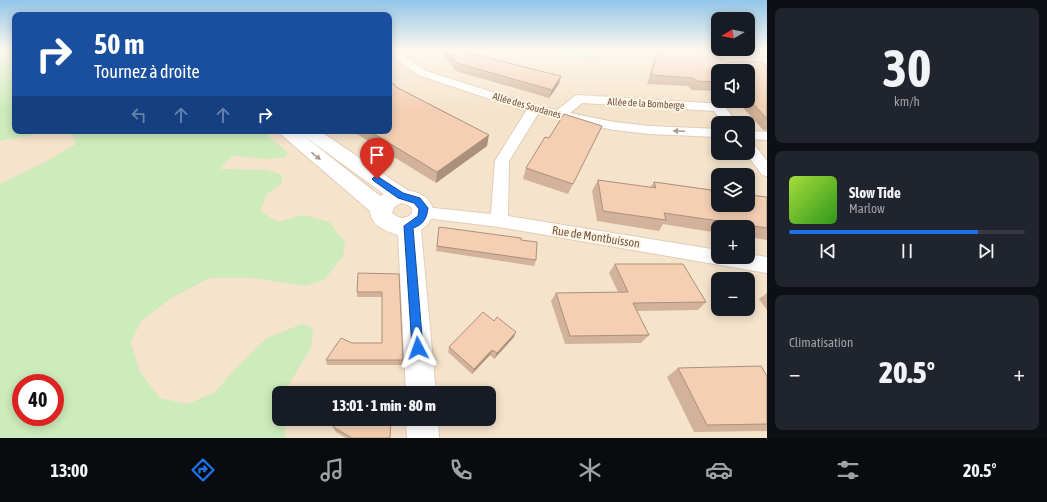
<!DOCTYPE html>
<html lang="fr">
<head>
<meta charset="utf-8">
<style>
  body { margin:0; font-family:"Asap Condensed",sans-serif; background:#20242c; color:#f1f3f6; height:100vh; display:flex; flex-direction:column; font-size:15px; white-space:nowrap }
  * { box-sizing:border-box; margin:0 }
  p { font-size:13px; color:#9ea1a6 }
  .icon { flex:none; width:22px; height:22px; fill:none; stroke:currentColor; stroke-width:2; stroke-linecap:round; stroke-linejoin:round }
  .map { position:relative; flex:1; overflow:hidden }
  .side { display:flex; flex-direction:column; gap:8px; padding:8px; background:#0d0f14; width:280px }
  .side>* { flex:none }
  .banner { position:absolute; left:12px; top:12px; width:380px; height:122px; border-radius:8px; box-shadow:0 2px 10px #0003; background:#1a4fa0; color:#fff; overflow:hidden }
  .needle { width:26px; rotate:260deg }
  .controls { position:absolute; left:711px; top:12px; display:grid; gap:8px }
  .controls a { display:grid; place-items:center; width:44px; height:44px; border-radius:8px; background:#171b24; box-shadow:0 2px 10px #0003; font-size:20px }
  .speed { position:absolute; left:12px; top:374px; display:flex; gap:8px; font-size:20px; font-weight:700; text-align:center }
  .speed>* { display:grid; place-content:center; width:52px; height:52px; border-radius:50%; background:#171b24; box-shadow:0 2px 10px #0003; line-height:1 }
  .speed .limit { border:6px solid #d22; background:#fff; color:#111 }
  .pin { position:absolute; display:grid; place-items:center; width:34px; height:34px; color:#fff; margin:-41px -17px; border-radius:50% 50% 50% 0; rotate:-45deg; box-shadow:0 0 4px #0007 }
  .pin .icon { rotate:45deg }
  .me { position:absolute; width:44px; margin:-22px; rotate:356deg; stroke-linejoin:round; filter:drop-shadow(0 0 3px #0008) }
  .turn { display:flex; align-items:center; gap:14px; height:84px; padding:0 16px; font-size:18px }
  .turn .icon { width:52px; height:52px; stroke-width:2.5 }
  .turn b { display:block; font-size:28px; line-height:34px }
  .lanes { display:flex; align-items:center; height:38px; padding:0 16px; background:#0003; justify-content:center; gap:20px; direction:ltr }
  .lanes .off { opacity:.35 }
  .big { font-size:30px; font-weight:800; line-height:1.1 }
  .side .widget { flex:1; display:flex; flex-direction:column; justify-content:center; gap:6px; min-width:0; padding:0 14px; border-radius:8px; background:#20242c }
  .side .dial { align-items:center; gap:0 }
  .dial b { font-size:52px; line-height:1 }
  .song { display:flex; align-items:center; gap:12px }
  .cover { width:48px; height:48px; border-radius:6px; background:linear-gradient(135deg,hsl(80 70% 55%),hsl(110 70% 35%)) }
  .played { height:4px; border-radius:2px; background:linear-gradient(90deg,#1a73e8 80%,#363941 80%) }
  .keys { display:flex; justify-content:space-around; direction:ltr }
  .heat { display:flex; justify-content:space-between; align-items:center; font-size:22px; direction:ltr }
  .trip { position:absolute; left:272px; top:386px; width:224px; height:40px; border-radius:8px; background:#171b24; box-shadow:0 2px 10px #0003; font-weight:800; line-height:40px; text-align:center }
  .menu { display:flex; height:64px; justify-content:space-around; align-items:center; background:#090b0e; color:#9ea1a6 }
  .menu .icon { width:28px; height:28px }
  .menu .active { color:#1a73e8 }
  .menu b { font-size:18px; color:#f1f3f6 }
  main { display:flex; flex:1; min-height:0 }
  .map>svg:first-child { display:block }
  .residential { fill:#f5e3cb; fill-rule:evenodd }
  .green { fill:#cdebbb; fill-rule:evenodd }
  .lines { fill:none; stroke-linecap:round; stroke-linejoin:round }
  .minor-casing { stroke:#e1cdb9; stroke-width:2 }
  .tertiary-casing { stroke:#e1cdb9; stroke-width:2 }
  .minor { fill:#fff; fill-rule:evenodd }
  .tertiary { fill:#fff; fill-rule:evenodd }
  .wall { fill:#d2b29a }
  .shaded-wall { fill:#ab917d }
  .building { fill:#f4cfb3; stroke:#ab917d }
  .oneway { fill:#ac9a8f }
  .route { fill:#1a73e8; stroke:#114b97 }
  .labels { text-anchor:middle; stroke-width:4; stroke-linejoin:round; paint-order:stroke }
  .far-street-label { font-size:10px; fill:#745744; stroke:#fff5e4 }
  .street-label { font-size:12px; fill:#745744; stroke:#fff5e4 }
</style>
</head>
<body>
<main>
<div class="map">
<svg width="767" height="438" viewBox="0 0 767 438">
  <rect width="100%" height="100%" fill="#fdf2dc"/>
  <path class="residential" d="M0 50H15V131H389V50H767V438H0ZM718 71H748V101H718ZM718 123H748V153H718ZM718 175H748V205H718ZM718 227H748V257H718ZM718 279H748V309H718ZM21 383H55V417H21ZM279 393H489V419H279Z"/>
  <g class="green">
    <path d="M0 50H15V131H52L0 141Z"/>
    <path d="M539 50H599L594 61Z"/>
    <path d="M70 131H263L288 153 285 157 266 159 232 156 220 169 266 170 282 175V183L267 194 260 211 278 222 303 215 329 222 345 242 343 256 324 280 305 286 254 278H210L173 297 141 321 131 342 140 372 160 398 187 404 214 393 235 369 267 338 302 324 313 328 311 347 284 393H279V419H284L286 438H0V184L45 162 76 144ZM21 383H55V417H21Z"/>
  </g>
  <g class="lines">
    <g class="minor-casing">
      <g id="minor">
        <path d="M389 50H399L402 54 426 71 537 106 557 110 575 96 579 95 723 104 737 123H723L714 111 582 103 570 113 614 122 650 126 718 129V137L650 134 614 130 538 114 509 161 508 216 718 250V257H748V254L767 257V273L499 227 418 217 416 213 418 209 424 207 491 214 495 161 526 111 418 75 394 58Z"/>
        <path d="M748 131 767 132V140L748 139Z"/>
        <path d="M748 142 753 143 767 161V176L762 175 746 153H748Z"/>
      </g>
    </g>
    <g class="tertiary-casing">
      <g id="tertiary">
        <path d="M277 131H297L302 134 299 131H320L407 190C421 193 429 196 434 211L429 223 421 230 436 393H406L398 235C386 231 371 226 370 211ZM304 136 384 194 380 196ZM401 203 408 205 412 208V213C405 220 399 219 392 213L394 207Z"/>
        <path d="M406 419H438L439 438H407Z"/>
      </g>
    </g>
    <use href="#minor" class="minor"/>
    <use href="#tertiary" class="tertiary"/>
  </g>
  <g class="wall">
    <path d="M443 50H461L516 65 561 76 559 84 549 98 456 71 442 53Z"/>
    <path d="M657 50H707L726 62 767 67V131L763 130 737 101H748V71H718V91L692 90 688 86 647 84Z"/>
    <path d="M396 87 487 146 436 183 352 131H389Z"/>
    <path d="M602 126 568 194 523 179 526 168 549 138Z"/>
    <path d="M598 180 650 188 654 182 767 197V240L748 237V227H718V233L663 224 659 231 597 221 592 191Z"/>
    <path d="M439 227 521 240 536 260 534 266 436 251Z"/>
    <path d="M615 264 706 302 698 310 637 311 649 335 641 343 565 344 551 301 556 293 618 292 609 273Z"/>
    <path d="M399 274 403 360V365H327L326 360 352 343H382V297H357V292Z"/>
    <path d="M767 293V310L759 299Z"/>
    <path d="M514 337 494 359 490 355 472 374 448 352 449 347Z"/>
    <path d="M678 368 767 376V431L694 432 667 377Z"/>
    <path d="M327 419H391L390 438H346L336 432Z"/>
  </g>
  <g class="shaded-wall">
    <path d="M561 76 559 84 549 98 552 90Z"/>
    <path d="M489 135 487 146 436 183 437 172Z"/>
    <path d="M516 332 514 337 494 359 497 353Z"/>
    <path d="M492 350 490 355 472 374 474 369Z"/>
  </g>
  <g class="building">
    <path d="M447 50H461L516 65 561 76 552 90 457 63Z"/>
    <path d="M658 50H707L726 62H761L767 67V119L748 98V71H718V82L697 81 693 78 651 75Z"/>
    <path d="M389 82 394 84 396 87 489 135 437 172 369 131H389Z"/>
    <path d="M564 114 602 126 573 184 526 168 545 137 549 138Z"/>
    <path d="M598 180 656 188 654 182 718 191V205H748V195L767 197V228L664 213 666 220 603 211Z"/>
    <path d="M439 227 521 238V240L537 242 536 260 437 246Z"/>
    <path d="M615 264H683L706 302 633 303 649 335 570 336 556 293 628 292Z"/>
    <path d="M358 273 399 274 403 360H326L341 338 352 343H382V292H357Z"/>
    <path d="M483 312 494 321 497 317 516 332 497 353 492 350 474 369 449 347Z"/>
    <path d="M761 366 767 376V424L707 425 678 368Z"/>
    <path d="M358 388H391V393H352L356 392Z"/>
    <path d="M329 419H391L390 438H352L335 428Z"/>
  </g>
  <defs><path id="oneway-solid" d="M-6-.8H1V-3.2L6.5 0L1 3.2V.8H-6Z"/></defs>
  <g class="oneway">
    <use href="#oneway-solid" transform="translate(679 131) rotate(-177)"/>
    <use href="#oneway-solid" transform="translate(316 156) rotate(39)"/>
  </g>
  <linearGradient id="sky" x2="0" y2="1"><stop stop-color="#92c5e8"/><stop offset="0.45" stop-color="#fef9ef"/><stop offset="1" stop-color="#fef9ef" stop-opacity="0"/></linearGradient>
  <rect width="767" height="111" fill="url(#sky)"/>
  <path class="route" d="M377 176 403 193 420 198 428 208C427 218 423 225 413 228L423 348 422 352 418 354 413 352 412 348 404 226 418 216 419 209 414 203 398 198 374 181 372 179 374 177Z"/>
  <g class="labels">
    <g class="far-street-label">
      <text transform="translate(646 103) rotate(3)" y="4">Allée de la Bomberge</text>
      <text transform="translate(527 105) rotate(16)" y="4">Allée des Soudanes</text>
    </g>
    <g class="street-label">
      <text transform="translate(596 237) rotate(9)" y="4">Rue de Montbuisson</text>
    </g>
  </g>
</svg>
<div class="controls">
<a><svg class="needle" viewBox="-14 -14 28 28"><path d="M0-13l5 13h-10z" fill="#e53935"/><path d="M0 13l5-13h-10z" fill="#9ea1a6"/></svg></a>
<a><svg class="icon" aria-label="sound" viewBox="0 0 24 24"><path d="M4 9h4l5-4v14l-5-4H4zM17 9q2 3 0 6"/></svg></a>
<a><svg class="icon" aria-label="search" viewBox="0 0 24 24"><circle cx="10" cy="10" r="6"/><path d="M15 15l6 6"/></svg></a>
<a><svg class="icon" aria-label="layers" viewBox="0 0 24 24"><path d="M12 4l9 5-9 5-9-5zM3 14l9 5 9-5"/></svg></a>
<a>+</a>
<a>−</a>
</div>
<div class="speed"><div class="limit">40</div></div>
<div class="pin" style="left:377px;top:179px;background:#d93025"><svg class="icon" aria-label="arrive" viewBox="0 0 24 24"><path d="M6 21V4h12l-3 4 3 4H6"/></svg></div>
<svg class="me" style="left:418px;top:348px" viewBox="-20 -20 40 40"><path d="M0-17L14 15 0 8-14 15z" fill="#1a73e8" stroke="#fff" stroke-width="4"/></svg>
<div class="trip">13:01 · 1 min · 80 m</div>
<div class="banner">
<div class="turn"><svg class="icon" aria-label="right" viewBox="0 0 24 24"><path d="M7 20v-9h11M14 6l5 5-5 5"/></svg><div><b>50 m</b>Tournez à droite</div></div>
<div class="lanes"><svg class="icon off" aria-label="left" viewBox="0 0 24 24"><path d="M17 20v-9H6M10 6l-5 5 5 5"/></svg><svg class="icon off" aria-label="ahead" viewBox="0 0 24 24"><path d="M12 20V5M6 11l6-6 6 6"/></svg><svg class="icon off" aria-label="ahead" viewBox="0 0 24 24"><path d="M12 20V5M6 11l6-6 6 6"/></svg><svg class="icon" aria-label="right" viewBox="0 0 24 24"><path d="M7 20v-9h11M14 6l5 5-5 5"/></svg></div>
</div>
</div>
<section class="side">
<div class="widget dial"><b>30</b><p>km/h</p></div>
<div class="widget">
<div class="song"><i class="cover"></i><div><b>Slow Tide</b><p>Marlow</p></div></div>
<div class="played"></div>
<div class="keys"><svg class="icon" aria-label="previous" viewBox="0 0 24 24"><path d="M18 5L8 12l10 7zM5 5v14"/></svg><svg class="icon" aria-label="pause" viewBox="0 0 24 24"><path d="M8 5v14M16 5v14"/></svg><svg class="icon" aria-label="next" viewBox="0 0 24 24"><path d="M6 5l10 7-10 7zM19 5v14"/></svg></div>
</div>
<div class="widget"><p>Climatisation</p>
<div class="heat"><a>−</a><b class="big">20.5°</b><a>+</a></div>
</div>
</section>
</main>
<nav class="menu">
<b>13:00</b>
<svg class="icon active" aria-label="directions" viewBox="0 0 24 24"><path d="M12 3l9 9-9 9-9-9zM9 14v-3h6M13 9l2 2-2 2"/></svg>
<svg class="icon" aria-label="music" viewBox="0 0 24 24"><path d="M9 18V5l10-2v13"/><circle cx="6" cy="18" r="3"/><circle cx="16" cy="16" r="3"/></svg>
<svg class="icon" aria-label="phone" viewBox="0 0 24 24"><path d="M5 4h4l2 5-3 2q2 4 5 5l2-3 5 2v4C11 20 4 13 5 4z"/></svg>
<svg class="icon" aria-label="climate" viewBox="0 0 24 24"><path d="M12 3v18M4 7l16 10M4 17L20 7"/></svg>
<svg class="icon" aria-label="car" viewBox="0 0 24 24"><path d="M5 17H2v-5l4-1 3-4h7l3 4 3 1v5h-3M9 17h6M6 11h13"/><circle cx="7" cy="17" r="2"/><circle cx="17" cy="17" r="2"/></svg>
<svg class="icon" aria-label="filters" viewBox="0 0 24 24"><path d="M4 7h16M4 17h16"/><circle cx="9" cy="7" r="2"/><circle cx="15" cy="17" r="2"/></svg>
<b>20.5°</b>
</nav>
</body>
</html>
